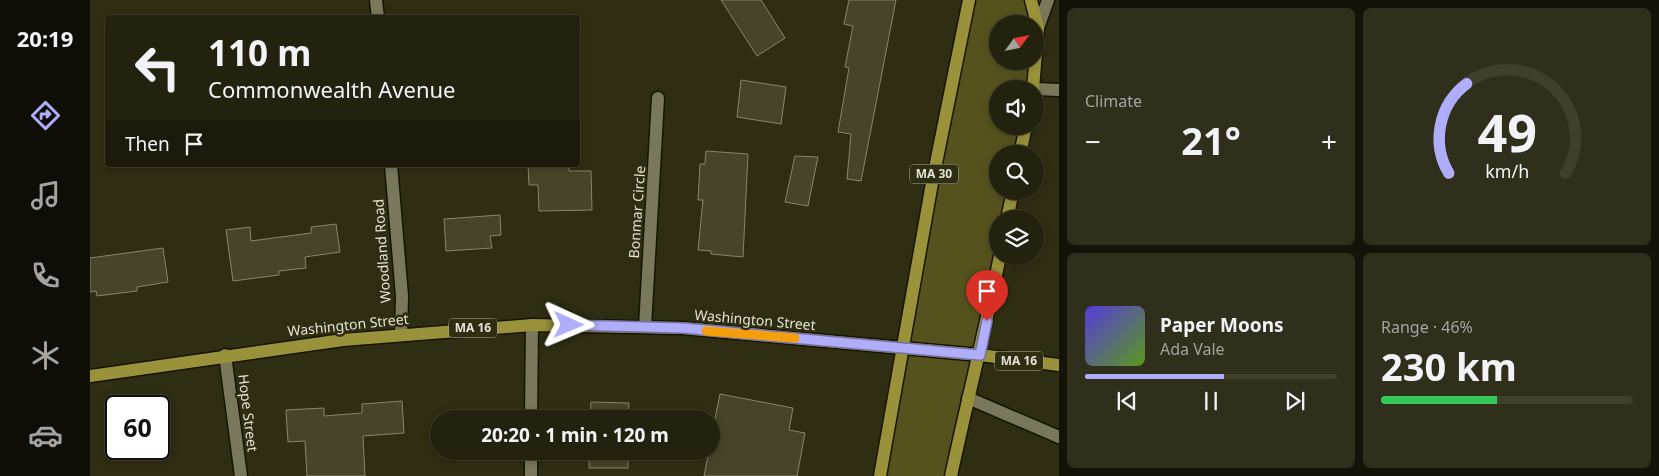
<!DOCTYPE html>
<html lang="en">
<head>
<meta charset="utf-8">
<style>
  body { margin:0; font-family:"Noto Sans",sans-serif; background:#2f2f1c; color:#f1f3f6; height:100vh; display:flex; flex-direction:column; font-size:19px; white-space:nowrap }
  * { box-sizing:border-box; margin:0 }
  p { font-size:16px; color:#a3a49e }
  .icon { flex:none; width:28px; height:28px; fill:none; stroke:currentColor; stroke-width:2; stroke-linecap:round; stroke-linejoin:round }
  .map { position:relative; flex:1; overflow:hidden }
  .details { display:flex; flex-direction:column; gap:8px; padding:8px; background:#131308; width:600px }
  .details>* { flex:none }
  .guide { position:absolute; left:15px; top:15px; width:475px; height:152px; border-radius:5px; box-shadow:0 2px 8px #0003,0 0 0 1px #403f2e; background:#23220e; color:#f1f3f6; overflow:hidden }
  .needle { width:32px; rotate:57deg }
  .controls { position:absolute; left:899px; top:15px; display:grid; gap:10px }
  .controls a { display:grid; place-items:center; width:55px; height:55px; border-radius:50%; background:#23220e; box-shadow:0 2px 8px #0003,0 0 0 1px #403f2e; font-size:25px }
  .speed { position:absolute; left:15px; top:395px; display:flex; gap:10px; font-size:25px; font-weight:700; text-align:center }
  .speed>* { display:grid; place-content:center; width:65px; height:65px; border-radius:50%; background:#23220e; box-shadow:0 2px 8px #0003,0 0 0 1px #403f2e; line-height:1 }
  .speed .limit { border:2px solid #111; border-radius:8px; background:#fff; color:#111 }
  .pin { position:absolute; display:grid; place-items:center; width:42px; height:42px; color:#fff; margin:-51px -21px; border-radius:50% 50% 50% 0; rotate:-45deg; box-shadow:0 0 5px #0007 }
  .pin .icon { rotate:45deg }
  .me { position:absolute; width:55px; margin:-28px; rotate:91deg; stroke-linejoin:round; filter:drop-shadow(0 0 4px #0008) }
  .turn { display:flex; align-items:center; gap:18px; height:105px; padding:0 20px; font-size:22px }
  .turn .icon { width:65px; height:65px; stroke-width:2.5 }
  .turn b { display:block; font-size:35px; line-height:42px }
  .then { display:flex; align-items:center; height:48px; padding:0 20px; background:#0003; gap:10px; font-size:19px }
  .big { font-size:38px; font-weight:700; line-height:1.1 }
  .details .card { flex:1; display:flex; flex-direction:column; justify-content:center; gap:8px; min-width:0; padding:0 18px; border-radius:8px; background:#2f2f1c }
  .details .dial { align-items:center; gap:0 }
  .dial svg { height:130px; overflow:visible; fill:none; stroke:#403f2e; stroke-width:7; stroke-linecap:round; text-anchor:middle }
  .dial text { fill:#f1f3f6; stroke:none }
  .song { display:flex; align-items:center; gap:15px }
  .cover { width:60px; height:60px; border-radius:8px; background:linear-gradient(135deg,hsl(250 70% 55%),hsl(90 70% 35%)) }
  .played { height:5px; border-radius:2px; background:linear-gradient(90deg,#b0aefa 55%,#403f2e 55%) }
  .keys { display:flex; justify-content:space-around; direction:ltr }
  .heat { display:flex; justify-content:space-between; align-items:center; font-size:28px; direction:ltr }
  .charge { height:8px; border-radius:4px; background:linear-gradient(90deg,#34c759 46%,#403f2e 0) }
  .details .tiles { flex:1; display:grid; gap:8px; grid-template-columns:repeat(2,1fr) }
  .trip { position:absolute; left:340px; top:410px; width:290px; height:50px; border-radius:25px; background:#23220e; box-shadow:0 2px 8px #0003,0 0 0 1px #403f2e; font-weight:700; line-height:50px; text-align:center }
  main { display:flex; flex:1; min-height:0 }
  .tab-bar { display:flex; flex-direction:column; width:90px; justify-content:space-around; align-items:center; background:#0e0e06; color:#a3a49e }
  .tab-bar .icon { width:35px; height:35px }
  .tab-bar .on { color:#b0aefa }
  .tab-bar b { font-size:22px; color:#f1f3f6 }
  .map>svg:first-child { display:block }
  .green { fill:#56521e; fill-rule:evenodd }
  .building { fill:#464529; stroke:#878668 }
  .lines { fill:none; stroke-linecap:round; stroke-linejoin:round }
  .minor-casing { stroke:#171500; stroke-width:15 }
  .major-casing { stroke:#171500; stroke-width:15 }
  .minor { stroke:#7a785a; stroke-width:12 }
  .major { stroke:#99923a; stroke-width:12 }
  .route-casing { stroke:#7271a2; stroke-width:12 }
  .route { stroke:#b0aefa; stroke-width:9 }
  .slow { stroke:#f59e0b; stroke-width:9 }
  .labels { text-anchor:middle; stroke-width:5; stroke-linejoin:round; paint-order:stroke }
  .shield { fill:#2f2d12; stroke:#adac98; stroke-width:1 }
  .shield-label { font-size:12px; font-weight:bold; fill:#e3e2d2 }
  .street-label { font-size:14px; fill:#e3e2d2; stroke:#2f2d12 }
</style>
</head>
<body>
<main>
<nav class="tab-bar">
<b>20:19</b>
<svg class="icon on" aria-label="directions" viewBox="0 0 24 24"><path d="M12 3l9 9-9 9-9-9zM9 14v-3h6M13 9l2 2-2 2"/></svg>
<svg class="icon" aria-label="music" viewBox="0 0 24 24"><path d="M9 18V5l10-2v13"/><circle cx="6" cy="18" r="3"/><circle cx="16" cy="16" r="3"/></svg>
<svg class="icon" aria-label="phone" viewBox="0 0 24 24"><path d="M5 4h4l2 5-3 2q2 4 5 5l2-3 5 2v4C11 20 4 13 5 4z"/></svg>
<svg class="icon" aria-label="climate" viewBox="0 0 24 24"><path d="M12 3v18M4 7l16 10M4 17L20 7"/></svg>
<svg class="icon" aria-label="car" viewBox="0 0 24 24"><path d="M5 17H2v-5l4-1 3-4h7l3 4 3 1v5h-3M9 17h6M6 11h13"/><circle cx="7" cy="17" r="2"/><circle cx="17" cy="17" r="2"/></svg>
</nav>
<div class="map">
<svg width="969" height="476" viewBox="0 0 969 476">
  <rect width="100%" height="100%" fill="#2f2d12"/>
  <path class="green" d="M879 0H960L943 89H908V126H936L930 154H908V191H923L917 219H908V256L867 476H790ZM908 24H945V61H908Z"/>
  <g class="building">
    <path d="M631 0H671L695 38 667 56Z"/>
    <path d="M759 0H806L771 181 757 179 761 134 748 132 759 68 755 67 763 26 754 24Z"/>
    <path d="M651 80 696 87 691 124 647 117Z"/>
    <path d="M616 151 658 154 653 257 621 254V251L608 250 613 200H608L610 164H615Z"/>
    <path d="M705 156 728 157 718 206 695 202Z"/>
    <path d="M438 165H479V171H501L502 210 449 211 448 185H439Z"/>
    <path d="M410 215 411 235 400 236 402 248 356 251 354 219Z"/>
    <path d="M246 224 250 252 215 257 216 268 189 271V275L143 281 136 230 160 227 161 241 221 233V227Z"/>
    <path d="M73 248 78 282 47 287V291L7 296 6 291 0 292V258Z"/>
    <path d="M630 394 703 408 699 430 715 433 707 476H614L619 451H621V438Z"/>
    <path d="M312 401 314 433 273 436 275 476H217L215 441 198 442 196 410 234 408V416L272 413V404Z"/>
    <path d="M501 402 539 403 538 419H500Z"/>
    <rect x="499" y="451" width="39" height="17"/>
  </g>
  <g class="lines">
    <g class="minor-casing">
      <g id="minor">
        <path d="M286 0 288 18"/>
        <path d="M948 28 958 0"/>
        <path d="M945 89 969 90"/>
        <path d="M301 165 312 296 311 334"/>
        <path d="M555 327 568 98"/>
        <path d="M135 355 151 476"/>
        <path d="M878 398 969 437"/>
        <path d="M441 419 442 325"/>
        <path d="M441 451V476"/>
      </g>
    </g>
    <g class="major-casing">
      <g id="major">
        <path d="M941 0 948 28 943 89"/>
        <path d="M930 154 936 126"/>
        <path d="M917 219 923 191"/>
        <path d="M0 376 253 340 442 325 593 328 890 355 969 365"/>
        <path d="M790 476 842 183 879 0"/>
        <path d="M861 476C877 402 895 330 910 256"/>
      </g>
    </g>
    <use href="#minor" class="minor"/>
    <use href="#major" class="major"/>
  </g>
  <g class="lines">
    <g class="route-casing">
      <path id="route" d="M479 325 593 328 890 355 897 321"/>
    </g>
    <use href="#route" class="route"/>
    <path class="slow" d="M616 331 705 338"/>
  </g>
  <g class="labels">
    <g class="shield">
      <rect x="820" y="164.5" width="48" height="19" rx="4"/>
      <rect x="359" y="318.5" width="48" height="19" rx="4"/>
      <rect x="905" y="351.5" width="48" height="19" rx="4"/>
    </g>
    <g class="shield-label">
      <text x="844" y="178">MA 30</text>
      <text x="383" y="332">MA 16</text>
      <text x="929" y="365">MA 16</text>
    </g>
    <g class="street-label">
      <text transform="translate(547 212) rotate(-86)" y="5">Bonmar Circle</text>
      <text transform="translate(292 251) rotate(-94)" y="5">Woodland Road</text>
      <text transform="translate(665 320) rotate(5)" y="5">Washington Street</text>
      <text transform="translate(258 325) rotate(-6)" y="5">Washington Street</text>
      <text transform="translate(158 413) rotate(83)" y="5">Hope Street</text>
    </g>
  </g>
</svg>
<div class="controls">
<a><svg class="needle" viewBox="-14 -14 28 28"><path d="M0-13l5 13h-10z" fill="#e53935"/><path d="M0 13l5-13h-10z" fill="#a3a49e"/></svg></a>
<a><svg class="icon" aria-label="sound" viewBox="0 0 24 24"><path d="M4 9h4l5-4v14l-5-4H4zM17 9q2 3 0 6"/></svg></a>
<a><svg class="icon" aria-label="search" viewBox="0 0 24 24"><circle cx="10" cy="10" r="6"/><path d="M15 15l6 6"/></svg></a>
<a><svg class="icon" aria-label="layers" viewBox="0 0 24 24"><path d="M12 4l9 5-9 5-9-5zM3 14l9 5 9-5"/></svg></a>
</div>
<div class="speed"><div class="limit">60</div></div>
<div class="pin" style="left:897px;top:321px;background:#d93025"><svg class="icon" aria-label="arrive" viewBox="0 0 24 24"><path d="M6 21V4h12l-3 4 3 4H6"/></svg></div>
<svg class="me" style="left:479px;top:325px" viewBox="-20 -20 40 40"><path d="M0-17L14 15 0 8-14 15z" fill="#b0aefa" stroke="#fff" stroke-width="4"/></svg>
<div class="trip">20:20 · 1 min · 120 m</div>
<div class="guide">
<div class="turn"><svg class="icon" aria-label="left" viewBox="0 0 24 24"><path d="M17 20v-9H6M10 6l-5 5 5 5"/></svg><div><b>110 m</b>Commonwealth Avenue</div></div>
<div class="then">Then<svg class="icon" aria-label="arrive" viewBox="0 0 24 24"><path d="M6 21V4h12l-3 4 3 4H6"/></svg></div>
</div>
</div>
<section class="details">
<div class="tiles">
<div class="card"><p>Climate</p>
<div class="heat"><a>−</a><b class="big">21°</b><a>+</a></div>
</div>
<div class="card dial"><svg viewBox="0 0 100 80">
<path d="M14 69A42 42 0 1 1 86 69"/>
<path d="M14 69A42 42 0 0 1 25 14" stroke="#b0aefa"/>
<text x="50" y="56" font-size="32" font-weight="700">49</text>
<text x="50" y="72" font-size="11">km/h</text>
</svg></div>
<div class="card">
<div class="song"><i class="cover"></i><div><b>Paper Moons</b><p>Ada Vale</p></div></div>
<div class="played"></div>
<div class="keys"><svg class="icon" aria-label="previous" viewBox="0 0 24 24"><path d="M18 5L8 12l10 7zM5 5v14"/></svg><svg class="icon" aria-label="pause" viewBox="0 0 24 24"><path d="M8 5v14M16 5v14"/></svg><svg class="icon" aria-label="next" viewBox="0 0 24 24"><path d="M6 5l10 7-10 7zM19 5v14"/></svg></div>
</div>
<div class="card"><p>Range · 46%</p><b class="big">230 km</b><div class="charge"></div></div>
</div>
</section>
</main>
</body>
</html>
